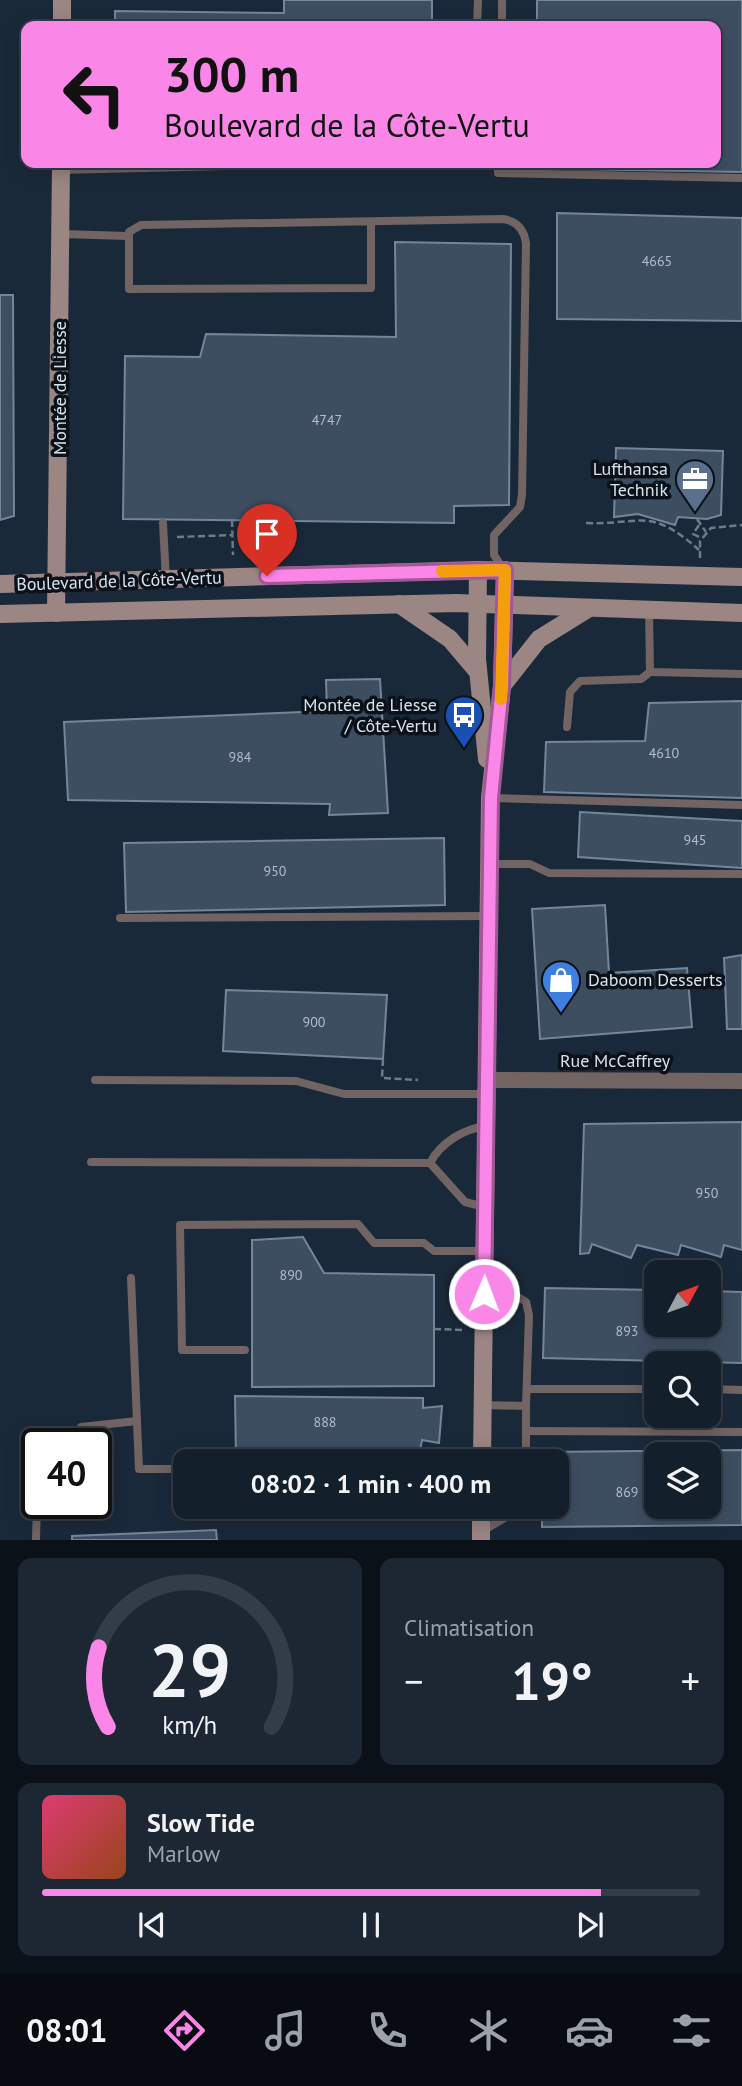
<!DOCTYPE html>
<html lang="fr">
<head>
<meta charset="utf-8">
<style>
  body { margin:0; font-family:"PT Sans",sans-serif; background:#1d2734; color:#f1f3f6; height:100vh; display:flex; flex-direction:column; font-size:26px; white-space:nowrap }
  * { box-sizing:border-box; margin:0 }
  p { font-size:23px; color:#9da2a9 }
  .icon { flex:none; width:38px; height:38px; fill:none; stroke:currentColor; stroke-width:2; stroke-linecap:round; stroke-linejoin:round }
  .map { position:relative; height:1540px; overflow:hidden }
  .panel { display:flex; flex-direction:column; gap:18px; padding:18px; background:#0b1118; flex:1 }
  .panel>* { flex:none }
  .hud { position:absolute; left:21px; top:21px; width:700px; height:147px; border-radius:14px; box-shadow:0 4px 18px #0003,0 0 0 2px #333d48; background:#fa87e7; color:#111; overflow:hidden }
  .needle { width:46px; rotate:49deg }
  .tools { position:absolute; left:644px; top:1260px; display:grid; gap:14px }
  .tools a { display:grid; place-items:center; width:77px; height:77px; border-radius:14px; background:#141f2c; box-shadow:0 4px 18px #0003,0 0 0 2px #333d48; font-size:35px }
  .speed { position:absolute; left:21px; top:1428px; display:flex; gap:14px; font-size:35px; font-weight:700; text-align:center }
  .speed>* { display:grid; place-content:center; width:91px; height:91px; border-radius:50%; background:#141f2c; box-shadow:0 4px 18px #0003,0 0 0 2px #333d48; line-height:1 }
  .speed .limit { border:4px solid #111; border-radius:10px; background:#fff; color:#111 }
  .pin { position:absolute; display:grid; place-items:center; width:60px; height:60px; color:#fff; margin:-72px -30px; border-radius:50% 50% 50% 0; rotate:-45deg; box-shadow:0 0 7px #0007 }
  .pin .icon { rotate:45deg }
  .me { position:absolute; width:77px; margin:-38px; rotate:1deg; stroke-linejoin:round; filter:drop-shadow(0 0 5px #0008) }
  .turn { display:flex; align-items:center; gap:24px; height:147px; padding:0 28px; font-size:32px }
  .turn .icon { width:91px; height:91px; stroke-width:2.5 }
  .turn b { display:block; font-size:49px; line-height:60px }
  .big { font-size:52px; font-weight:700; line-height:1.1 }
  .panel .tile { flex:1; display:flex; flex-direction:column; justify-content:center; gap:10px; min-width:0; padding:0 24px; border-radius:14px; background:#1d2734 }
  .panel .dial { align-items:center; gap:0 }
  .dial svg { height:182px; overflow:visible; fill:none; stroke:#333d48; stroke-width:7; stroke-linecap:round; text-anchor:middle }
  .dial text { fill:#f1f3f6; stroke:none }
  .song { display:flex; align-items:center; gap:21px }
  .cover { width:84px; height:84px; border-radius:10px; background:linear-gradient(135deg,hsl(340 70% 55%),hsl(20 70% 35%)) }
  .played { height:7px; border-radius:4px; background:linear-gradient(90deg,#fa87e7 85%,#333d48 85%) }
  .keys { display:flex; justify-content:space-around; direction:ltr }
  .heat { display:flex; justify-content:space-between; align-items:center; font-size:38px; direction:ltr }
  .panel .tiles { flex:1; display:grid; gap:18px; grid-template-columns:1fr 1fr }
  .tile:last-child { grid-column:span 2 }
  .trip { position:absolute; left:173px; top:1449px; width:396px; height:70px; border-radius:14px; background:#141f2c; box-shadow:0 4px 18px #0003,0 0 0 2px #333d48; font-weight:700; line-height:70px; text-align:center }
  .dock { display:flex; height:112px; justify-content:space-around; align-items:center; background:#080c12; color:#9da2a9 }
  .dock .icon { width:49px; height:49px }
  .dock .current { color:#fa87e7 }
  .dock b { font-size:32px; color:#f1f3f6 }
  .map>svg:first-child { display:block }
  .building { fill:#3e4e61; stroke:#74869a; stroke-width:2; fill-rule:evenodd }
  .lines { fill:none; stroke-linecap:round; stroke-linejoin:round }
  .path { stroke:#6e7b89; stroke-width:2.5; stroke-dasharray:7 3.5; stroke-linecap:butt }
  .lane { stroke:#716463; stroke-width:8 }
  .street { stroke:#716463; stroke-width:16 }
  .secondary { stroke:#9b8684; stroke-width:18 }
  .route-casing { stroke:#a25896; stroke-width:18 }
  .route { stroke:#fa87e7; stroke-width:12 }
  .slow { stroke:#f59e0b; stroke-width:12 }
  .labels { text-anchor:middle; stroke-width:7; stroke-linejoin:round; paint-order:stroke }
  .number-label { font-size:14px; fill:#b2bdca }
  .street-label { font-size:18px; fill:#d8e2ed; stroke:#0b1119 }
  .poi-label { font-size:18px; fill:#d8e2ed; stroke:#0b1119; text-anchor:end }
</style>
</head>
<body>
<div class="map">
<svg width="742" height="1540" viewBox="0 0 742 1540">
  <rect width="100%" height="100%" fill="#1a293a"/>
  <g class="building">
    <path d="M284 0H432V26H115V11L284 13Z"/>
    <path d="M537 0H742V172L511 168V163H716V26H537Z"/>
    <path d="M557 213 742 218V321L557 319Z"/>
    <path d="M395 242 511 244 509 505 454 506V523L123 519 125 356 200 357 206 334 396 337Z"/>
    <path d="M0 295H13L14 516 0 520Z"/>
    <path d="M616 448 723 451 721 515 707 519 678 517 675 525 638 514 614 517Z"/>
    <path d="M380 679 388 813 329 815 330 804 68 800 64 722 327 711 326 680Z"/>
    <path d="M742 701V798L544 792 546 742 645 741 649 703Z"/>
    <path d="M580 812 742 821V868L578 857Z"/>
    <path d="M444 838 445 905 126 912 124 843Z"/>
    <path d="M605 905 609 973 687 968 692 1027 540 1039 532 909Z"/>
    <path d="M742 955V1029H727L724 958Z"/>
    <path d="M226 990 387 995 383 1059 223 1051Z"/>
    <path d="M742 1122V1250L724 1245 721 1257 681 1245 678 1255 637 1245 631 1258 592 1244 589 1253 580 1254 584 1124Z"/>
    <path d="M303 1237 324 1273 434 1275V1386L252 1387V1240Z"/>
    <path d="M545 1288 656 1290V1325H709V1291L742 1292V1363L543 1358Z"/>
    <path d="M235 1396 423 1398V1408L442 1406 439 1443 422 1440 419 1456 236 1457Z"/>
    <path d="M742 1450V1525L542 1527V1507H556V1461H541V1452ZM656 1454H709V1507H656Z"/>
    <path d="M216 1530 217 1540H72V1536Z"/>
  </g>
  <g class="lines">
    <g class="path">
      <path d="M697 519 706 532"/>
      <path d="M232 520 233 555"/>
      <path d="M586 523C642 525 650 506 699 550"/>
      <path d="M699 525 693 534 701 538"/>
      <path d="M177 537 233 535"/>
      <path d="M700 558V541L711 528 742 525"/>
      <path d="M383 1059 382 1078 418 1080"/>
      <path d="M434 1329 465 1330"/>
    </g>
    <g class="lane">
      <path d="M502 0V26"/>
      <path d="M477 26 478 0"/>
      <path d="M498 163V173L742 178"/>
      <path d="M61 170 344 163"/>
      <path d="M371 222V288L129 289V232L141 225 503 219C517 221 524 229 526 243L522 495 520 507 494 535V555L504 570"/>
      <path d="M61 234 128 236"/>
      <path d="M163 523 166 580"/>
      <path d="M649 610 650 672 742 674"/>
      <path d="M567 727 570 692 580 681 641 679 650 672"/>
      <path d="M490 798 742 805"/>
      <path d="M490 864H530L549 873 742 874"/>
      <path d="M120 918 489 916"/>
      <path d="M95 1080 296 1081 344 1094H486"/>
      <path d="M91 1162 430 1163"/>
      <path d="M485 1207 465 1202 430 1163C441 1142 464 1129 486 1126"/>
      <path d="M131 1278 139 1469H186"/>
      <path d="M245 1350H182L180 1225 358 1224 374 1243H424L434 1251H485"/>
      <path d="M527 1389H656"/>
      <path d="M709 1389 742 1390"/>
      <path d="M711 1389V1431"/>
      <path d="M483 1405 526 1406 529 1315 526 1302 515 1295 484 1294"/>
      <path d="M526 1431 742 1432"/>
      <path d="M69 1444 81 1427 137 1421"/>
      <path d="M526 1461V1406"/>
      <path d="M481 1532 523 1507"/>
      <path d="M36 1540 37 1503"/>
    </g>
    <path class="street" d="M487 1080 742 1081"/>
    <g class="secondary">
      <path d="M62 26V0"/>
      <path d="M478 570 477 659 487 759"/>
      <path d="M0 584 478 570 742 577"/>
      <path d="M399 604 450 639 478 672"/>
      <path d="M56 613 61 163"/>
      <path d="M0 614 456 603 742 613"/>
      <path d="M502 686 539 639 589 608"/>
      <path d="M482 1461 490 798 502 686 505 570"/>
      <path d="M481 1540V1507"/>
    </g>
  </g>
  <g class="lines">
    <g class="route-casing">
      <path id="route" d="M267 576 505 570 502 686 491 798 484 1294"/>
    </g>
    <use href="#route" class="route"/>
    <path class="slow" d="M442 571 505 570 501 699"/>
  </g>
  <defs>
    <g id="office-pin" transform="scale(2.0125)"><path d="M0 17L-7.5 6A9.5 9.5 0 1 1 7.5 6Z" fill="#5c6f8a" stroke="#0b1119"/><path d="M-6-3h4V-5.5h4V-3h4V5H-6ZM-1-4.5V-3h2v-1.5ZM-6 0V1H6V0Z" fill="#fff"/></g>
    <g id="bus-pin" transform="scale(2.0125)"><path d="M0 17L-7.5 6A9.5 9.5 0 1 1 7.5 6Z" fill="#1a4fb4" stroke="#0b1119"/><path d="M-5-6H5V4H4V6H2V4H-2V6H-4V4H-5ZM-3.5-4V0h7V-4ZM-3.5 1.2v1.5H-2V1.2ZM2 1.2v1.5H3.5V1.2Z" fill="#fff"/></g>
    <g id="shop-pin" transform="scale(2.0125)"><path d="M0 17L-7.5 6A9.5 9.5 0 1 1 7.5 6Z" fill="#3f7fe0" stroke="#0b1119"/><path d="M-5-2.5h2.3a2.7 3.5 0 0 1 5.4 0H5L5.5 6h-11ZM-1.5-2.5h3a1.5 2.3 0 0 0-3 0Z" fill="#fff"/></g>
  </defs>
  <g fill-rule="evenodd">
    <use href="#office-pin" x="695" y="479"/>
    <use href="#bus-pin" x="464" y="715"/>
    <use href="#shop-pin" x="561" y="980"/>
  </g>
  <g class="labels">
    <g class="number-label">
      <text x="657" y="266">4665</text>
      <text x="327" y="425">4747</text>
      <text x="664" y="758">4610</text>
      <text x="240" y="762">984</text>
      <text x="695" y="845">945</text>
      <text x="275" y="876">950</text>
      <text x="314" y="1027">900</text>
      <text x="707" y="1198">950</text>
      <text x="291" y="1280">890</text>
      <text x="627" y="1336">893</text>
      <text x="325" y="1427">888</text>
      <text x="627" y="1497">869</text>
    </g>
    <g class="street-label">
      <text transform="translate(60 388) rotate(-90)" y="6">Montée de Liesse</text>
      <text transform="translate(119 581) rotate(-2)" y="6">Boulevard de la Côte-Vertu</text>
      <text x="615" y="1067">Rue McCaffrey</text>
    </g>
    <g class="poi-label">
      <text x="668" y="475">Lufthansa<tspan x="668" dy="21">Technik</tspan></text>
      <text x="437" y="711">Montée de Liesse<tspan x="437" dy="21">/ Côte-Vertu</tspan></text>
      <text x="588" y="986" text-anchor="start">Daboom Desserts</text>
    </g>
  </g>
</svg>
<div class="tools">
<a><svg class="needle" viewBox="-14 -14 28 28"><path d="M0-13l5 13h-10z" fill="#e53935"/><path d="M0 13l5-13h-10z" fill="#9da2a9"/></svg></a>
<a><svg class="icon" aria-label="search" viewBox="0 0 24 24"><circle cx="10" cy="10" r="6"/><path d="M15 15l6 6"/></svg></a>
<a><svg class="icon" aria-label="layers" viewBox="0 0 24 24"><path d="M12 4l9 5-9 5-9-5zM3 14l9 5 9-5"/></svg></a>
</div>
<div class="speed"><div class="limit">40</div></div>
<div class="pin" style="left:267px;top:576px;background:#d93025"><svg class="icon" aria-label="arrive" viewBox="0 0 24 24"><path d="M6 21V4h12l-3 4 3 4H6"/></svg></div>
<svg class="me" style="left:484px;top:1294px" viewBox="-20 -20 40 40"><circle r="17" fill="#fa87e7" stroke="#fff" stroke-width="3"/><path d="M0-11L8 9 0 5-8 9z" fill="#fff"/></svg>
<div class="trip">08:02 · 1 min · 400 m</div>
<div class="hud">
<div class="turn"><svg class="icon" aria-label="left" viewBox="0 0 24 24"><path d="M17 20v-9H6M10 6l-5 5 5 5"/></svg><div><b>300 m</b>Boulevard de la Côte-Vertu</div></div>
</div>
</div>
<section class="panel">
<div class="tiles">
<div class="tile dial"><svg viewBox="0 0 100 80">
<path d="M14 69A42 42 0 1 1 86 69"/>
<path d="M14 69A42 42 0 0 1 10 34" stroke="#fa87e7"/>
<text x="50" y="56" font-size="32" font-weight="700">29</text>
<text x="50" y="72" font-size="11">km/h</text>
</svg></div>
<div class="tile"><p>Climatisation</p>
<div class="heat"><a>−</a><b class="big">19°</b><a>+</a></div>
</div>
<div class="tile">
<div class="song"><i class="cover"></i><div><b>Slow Tide</b><p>Marlow</p></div></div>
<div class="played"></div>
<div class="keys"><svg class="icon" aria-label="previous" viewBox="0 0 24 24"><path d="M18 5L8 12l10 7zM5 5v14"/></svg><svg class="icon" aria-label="pause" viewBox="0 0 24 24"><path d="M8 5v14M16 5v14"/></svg><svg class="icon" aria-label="next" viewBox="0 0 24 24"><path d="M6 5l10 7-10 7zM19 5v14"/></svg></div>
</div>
</div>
</section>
<nav class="dock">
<b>08:01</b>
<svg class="icon current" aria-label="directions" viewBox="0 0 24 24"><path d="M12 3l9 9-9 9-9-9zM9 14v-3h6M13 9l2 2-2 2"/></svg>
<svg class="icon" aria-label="music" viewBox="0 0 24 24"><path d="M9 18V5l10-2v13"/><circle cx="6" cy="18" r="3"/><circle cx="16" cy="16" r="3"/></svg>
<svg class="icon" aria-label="phone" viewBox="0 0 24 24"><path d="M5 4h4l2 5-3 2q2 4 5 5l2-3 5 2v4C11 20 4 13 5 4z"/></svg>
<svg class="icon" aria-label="climate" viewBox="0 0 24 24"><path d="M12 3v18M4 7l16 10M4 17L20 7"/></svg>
<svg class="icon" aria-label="car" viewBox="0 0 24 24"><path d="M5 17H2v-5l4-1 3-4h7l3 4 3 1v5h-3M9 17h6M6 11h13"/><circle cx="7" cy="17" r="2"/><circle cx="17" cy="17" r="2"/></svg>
<svg class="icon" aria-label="filters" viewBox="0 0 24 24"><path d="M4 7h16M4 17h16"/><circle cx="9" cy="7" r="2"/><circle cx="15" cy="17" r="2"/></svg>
</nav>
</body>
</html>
